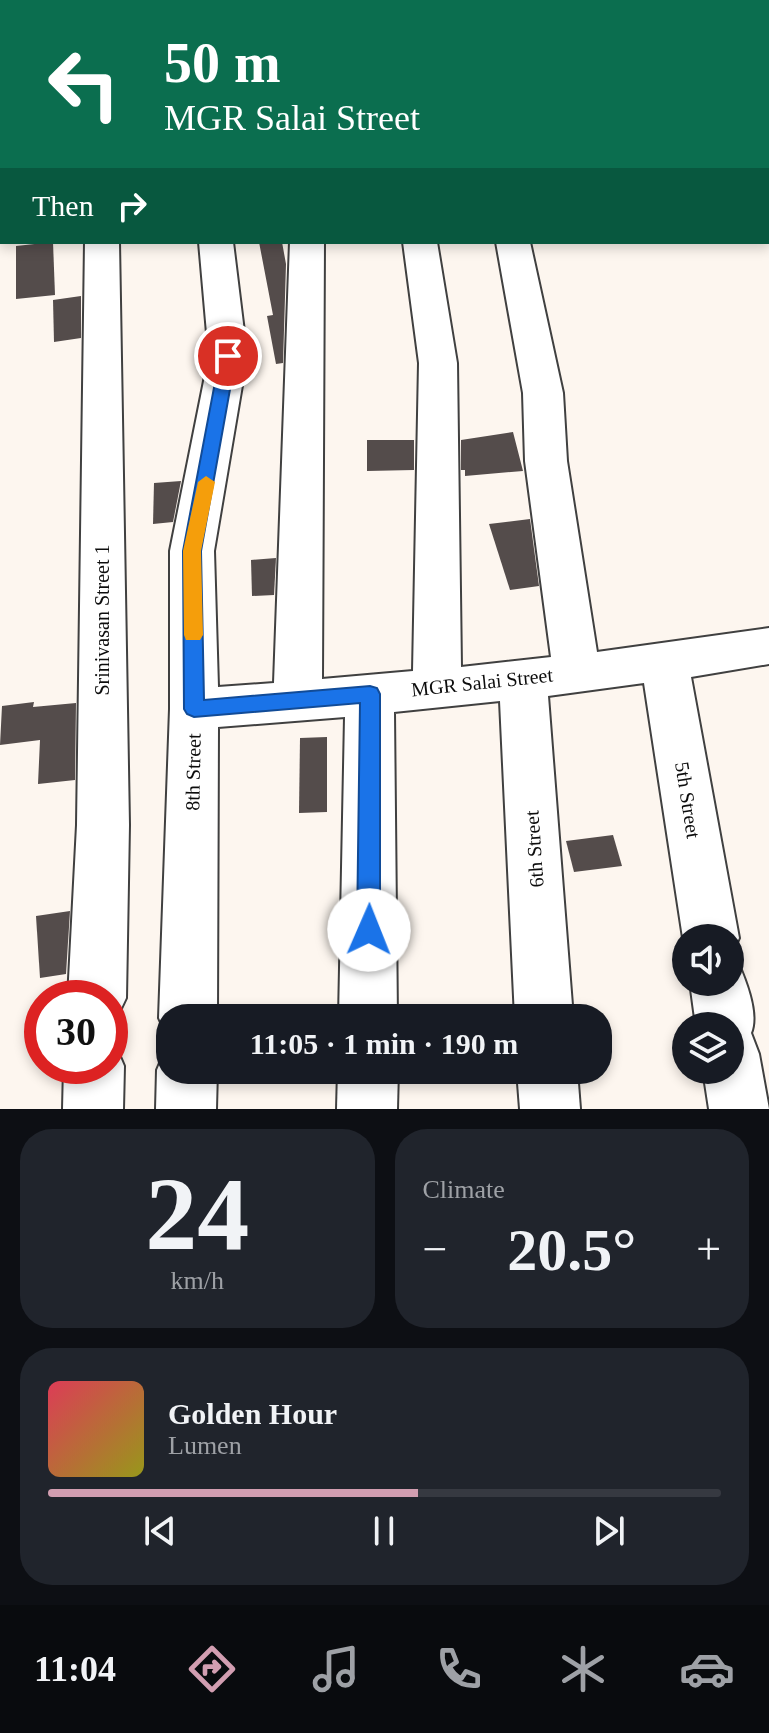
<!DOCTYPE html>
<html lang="en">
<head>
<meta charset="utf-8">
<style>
  body { margin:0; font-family:"Times New Roman",serif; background:#20242c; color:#f1f3f6; height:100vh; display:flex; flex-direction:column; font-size:30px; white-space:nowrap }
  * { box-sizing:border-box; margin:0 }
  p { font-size:26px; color:#9ea1a6 }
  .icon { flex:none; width:44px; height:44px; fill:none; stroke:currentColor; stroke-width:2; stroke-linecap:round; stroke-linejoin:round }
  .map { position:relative; height:1109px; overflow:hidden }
  .side { display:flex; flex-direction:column; gap:20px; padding:20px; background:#0d0f14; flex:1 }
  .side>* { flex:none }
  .hud { position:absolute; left:0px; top:0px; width:770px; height:244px; box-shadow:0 4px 12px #0003; background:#0b6e4f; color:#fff; overflow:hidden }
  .fabs { position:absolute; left:672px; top:924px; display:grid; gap:16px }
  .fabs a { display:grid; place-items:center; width:72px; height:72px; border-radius:50%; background:#171b24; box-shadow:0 4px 12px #0003; font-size:40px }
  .speed { position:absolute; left:24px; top:980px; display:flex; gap:16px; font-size:40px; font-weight:700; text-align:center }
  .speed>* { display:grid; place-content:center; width:104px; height:104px; border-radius:50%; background:#171b24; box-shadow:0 4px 12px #0003; line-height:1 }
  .speed .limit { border:12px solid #d22; background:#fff; color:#111 }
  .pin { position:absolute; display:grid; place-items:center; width:68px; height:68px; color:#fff; margin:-34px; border:4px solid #fff; border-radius:50%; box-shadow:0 2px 8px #0007 }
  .me { position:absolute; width:88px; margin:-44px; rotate:1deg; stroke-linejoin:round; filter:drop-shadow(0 0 6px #0008) }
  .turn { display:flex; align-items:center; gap:28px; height:168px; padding:0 32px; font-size:36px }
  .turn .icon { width:104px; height:104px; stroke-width:2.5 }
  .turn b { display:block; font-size:56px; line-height:68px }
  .then { display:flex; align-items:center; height:76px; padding:0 32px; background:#0003; gap:16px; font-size:30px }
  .big { font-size:60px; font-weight:600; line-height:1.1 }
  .side .widget { flex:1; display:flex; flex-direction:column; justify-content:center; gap:12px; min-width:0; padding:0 28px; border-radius:32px; background:#20242c }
  .side .dial { align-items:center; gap:0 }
  .dial b { font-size:104px; line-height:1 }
  .song { display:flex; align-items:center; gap:24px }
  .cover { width:96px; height:96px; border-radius:12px; background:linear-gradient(135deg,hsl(350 70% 55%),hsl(60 70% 35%)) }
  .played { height:8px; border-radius:4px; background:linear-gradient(90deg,#d29eb1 55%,#363941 55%) }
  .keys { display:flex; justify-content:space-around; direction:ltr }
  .heat { display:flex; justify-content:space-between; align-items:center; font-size:44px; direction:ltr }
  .side .tiles { flex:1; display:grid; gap:20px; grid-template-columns:1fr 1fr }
  .widget:last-child { grid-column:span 2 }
  .trip { position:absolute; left:156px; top:1004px; width:456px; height:80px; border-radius:32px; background:#171b24; box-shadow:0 4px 12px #0003; font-weight:600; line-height:80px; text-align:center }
  .tabs { display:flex; height:128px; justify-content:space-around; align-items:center; background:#090b0e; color:#9ea1a6 }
  .tabs .icon { width:56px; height:56px }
  .tabs .on { color:#d29eb1 }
  .tabs b { font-size:36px; color:#f1f3f6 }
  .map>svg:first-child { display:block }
  .building { fill:#544c4b }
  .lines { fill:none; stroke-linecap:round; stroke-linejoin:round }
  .minor-casing { stroke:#404040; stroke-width:4 }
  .minor { fill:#fff; fill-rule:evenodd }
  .route { fill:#1a73e8; stroke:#114b97; stroke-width:2 }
  .slow { fill:#f59e0b }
  .labels { text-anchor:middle; stroke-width:8; stroke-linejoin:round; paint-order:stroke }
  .street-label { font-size:20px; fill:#0d0d0d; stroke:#fff }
</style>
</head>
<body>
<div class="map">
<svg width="769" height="1109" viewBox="0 0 769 1109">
  <rect width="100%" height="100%" fill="#fdf6ef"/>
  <g class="building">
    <path d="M53 242 55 295 16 299V246Z"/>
    <path d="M259 242H282L286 264 283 363 276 364 267 316 273 315Z"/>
    <path d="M81 296V338L54 342 53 300Z"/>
    <path d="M513 432 523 471 465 476V470H461V440Z"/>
    <path d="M367 440H414V470L367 471Z"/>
    <path d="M181 481 173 522 153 524 154 483Z"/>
    <path d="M530 519 539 586 510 590 489 524Z"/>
    <path d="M276 558 274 595 252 596 251 560Z"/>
    <path d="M34 702 33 707 76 703 75 780 38 784 40 740 0 745 2 706Z"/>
    <path d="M327 737V812L299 813 300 738Z"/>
    <path d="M613 835 622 866 574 872 566 841Z"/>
    <path d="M70 911 66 974 40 978 36 916Z"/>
  </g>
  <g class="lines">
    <g class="minor-casing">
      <g id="minor">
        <path d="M0 0 12 2H2V16Z"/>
        <path d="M20 0H48L19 2Z"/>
        <path d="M107 0H135L106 2Z"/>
        <path d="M172 0H228L171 2Z"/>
        <path d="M623 0H672L622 2Z"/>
        <rect x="768" y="30" width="1" height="18"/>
        <rect x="0" y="36" width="2" height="18"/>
        <rect x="768" y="77" width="1" height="18"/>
        <rect x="0" y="99" width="2" height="18"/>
        <path d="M2 175V205H0V176Z"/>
        <path d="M85 242H119L129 825 126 998 117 1017 110 1020V998H68L77 825Z"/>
        <path d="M199 242H233L247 356 214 551 218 687 274 683 290 242H324L322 679 413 671 419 363 403 242H437L457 363 461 667 551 657 525 461 523 393 496 242H530L563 393 567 461 597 652 769 628V664L691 677 739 938 731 956 730 938H686V944L683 938 644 683 548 696 573 1018H515L500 701 394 712 397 1018H339L345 717 218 727 217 1018H170V1039L168 1038 159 1018 170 709V551L209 356Z"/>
        <path d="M730 960 738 963C746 981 759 1014 751 1033L759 1054 769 1109H709L703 1070H730V1026H696L690 982H730Z"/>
        <path d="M110 1043 115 1045 124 1066 123 1109H63L64 1066H110Z"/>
        <path d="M170 1047V1070H217L216 1109H156L157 1070 166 1049Z"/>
        <path d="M338 1070H398L397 1109H337Z"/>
        <path d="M517 1070H577L580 1109H520Z"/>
      </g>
    </g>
    <use href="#minor" class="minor"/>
  </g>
  <path class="route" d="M228 351 236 356 201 551 204 700 370 686 377 688 380 694V930L377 937 369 940 361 937 357 930 360 703 194 717 187 714 184 709 183 551 220 356Z"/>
  <path class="slow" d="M206 476 215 482 201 551 203 635 200 640H186L184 635 183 551 198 482Z"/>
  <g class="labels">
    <g class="street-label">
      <text transform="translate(102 620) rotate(-90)" y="7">Srinivasan Street 1</text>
      <text transform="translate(482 682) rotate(-6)" y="7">MGR Salai Street</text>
      <text transform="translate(193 772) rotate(-89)" y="7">8th Street</text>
      <text transform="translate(688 800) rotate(81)" y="7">5th Street</text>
      <text transform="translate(534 849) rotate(-94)" y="7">6th Street</text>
    </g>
  </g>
</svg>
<div class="fabs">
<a><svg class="icon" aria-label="sound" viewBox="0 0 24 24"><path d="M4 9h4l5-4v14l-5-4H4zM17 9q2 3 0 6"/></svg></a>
<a><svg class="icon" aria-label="layers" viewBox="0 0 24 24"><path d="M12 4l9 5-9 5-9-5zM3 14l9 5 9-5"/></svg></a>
</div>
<div class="speed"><div class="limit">30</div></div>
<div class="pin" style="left:228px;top:356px;background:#d93025"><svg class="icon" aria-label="arrive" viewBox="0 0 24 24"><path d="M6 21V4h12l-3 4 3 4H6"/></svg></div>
<svg class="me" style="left:369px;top:930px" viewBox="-20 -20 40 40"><circle r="19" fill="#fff"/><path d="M0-13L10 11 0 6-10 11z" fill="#1a73e8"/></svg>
<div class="trip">11:05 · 1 min · 190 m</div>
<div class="hud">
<div class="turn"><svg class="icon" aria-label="left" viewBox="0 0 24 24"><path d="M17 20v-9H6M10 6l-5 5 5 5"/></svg><div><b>50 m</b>MGR Salai Street</div></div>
<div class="then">Then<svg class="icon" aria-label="right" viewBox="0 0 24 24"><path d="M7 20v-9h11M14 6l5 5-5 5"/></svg></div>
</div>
</div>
<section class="side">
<div class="tiles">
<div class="widget dial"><b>24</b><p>km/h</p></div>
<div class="widget"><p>Climate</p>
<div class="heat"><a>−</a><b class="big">20.5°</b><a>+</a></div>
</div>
<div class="widget">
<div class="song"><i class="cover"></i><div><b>Golden Hour</b><p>Lumen</p></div></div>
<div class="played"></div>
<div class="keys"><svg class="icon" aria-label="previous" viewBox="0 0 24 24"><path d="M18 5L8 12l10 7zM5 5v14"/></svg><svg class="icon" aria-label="pause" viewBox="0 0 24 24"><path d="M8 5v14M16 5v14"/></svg><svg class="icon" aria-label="next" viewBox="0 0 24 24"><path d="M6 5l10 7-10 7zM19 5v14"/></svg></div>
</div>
</div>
</section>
<nav class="tabs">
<b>11:04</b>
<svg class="icon on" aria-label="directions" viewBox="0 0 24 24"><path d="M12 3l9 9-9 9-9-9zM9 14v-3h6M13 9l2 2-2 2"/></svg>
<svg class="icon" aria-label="music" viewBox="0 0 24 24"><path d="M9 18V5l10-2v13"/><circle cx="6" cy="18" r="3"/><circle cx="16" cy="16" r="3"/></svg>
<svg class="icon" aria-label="phone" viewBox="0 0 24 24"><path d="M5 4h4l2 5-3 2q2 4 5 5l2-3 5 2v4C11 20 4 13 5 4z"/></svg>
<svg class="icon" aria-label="climate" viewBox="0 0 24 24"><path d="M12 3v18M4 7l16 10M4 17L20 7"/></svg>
<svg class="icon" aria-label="car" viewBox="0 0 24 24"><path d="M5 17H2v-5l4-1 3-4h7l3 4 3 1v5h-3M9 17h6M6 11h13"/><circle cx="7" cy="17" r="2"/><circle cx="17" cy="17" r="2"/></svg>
</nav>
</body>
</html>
